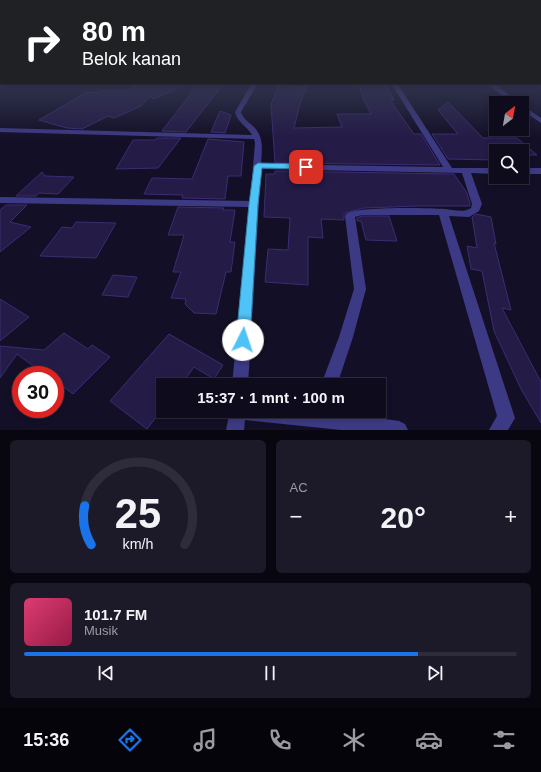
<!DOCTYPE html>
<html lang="id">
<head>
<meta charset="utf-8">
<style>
  body { margin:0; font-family:Helvetica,sans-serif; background:#1c1929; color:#f1f3f6; height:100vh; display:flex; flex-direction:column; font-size:15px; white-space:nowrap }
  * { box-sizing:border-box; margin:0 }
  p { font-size:13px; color:#9b9ba3 }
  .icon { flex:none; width:22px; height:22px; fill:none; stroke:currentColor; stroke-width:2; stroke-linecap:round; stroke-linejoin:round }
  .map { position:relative; height:430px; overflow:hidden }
  .sheet { display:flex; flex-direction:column; gap:10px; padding:10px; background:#08060f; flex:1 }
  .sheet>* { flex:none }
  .hud { position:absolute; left:0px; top:0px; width:541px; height:84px; box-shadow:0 2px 6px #0003,0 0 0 1px #2e2b3b; background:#202124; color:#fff; overflow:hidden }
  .needle { width:26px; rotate:31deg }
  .tools { position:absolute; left:489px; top:96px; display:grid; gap:8px }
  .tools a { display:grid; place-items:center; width:40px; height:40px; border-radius:0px; background:#0e0b1c; box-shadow:0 2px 6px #0003,0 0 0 1px #2e2b3b; font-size:20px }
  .speed { position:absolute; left:12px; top:366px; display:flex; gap:8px; font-size:20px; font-weight:700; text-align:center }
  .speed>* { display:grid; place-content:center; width:52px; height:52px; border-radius:50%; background:#0e0b1c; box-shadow:0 2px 6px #0003,0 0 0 1px #2e2b3b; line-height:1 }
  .speed .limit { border:6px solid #d22; background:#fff; color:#111 }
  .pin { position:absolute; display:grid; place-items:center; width:34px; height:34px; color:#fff; margin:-17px; border-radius:8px; box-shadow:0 2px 6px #0006 }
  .me { position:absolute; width:44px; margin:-22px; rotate:4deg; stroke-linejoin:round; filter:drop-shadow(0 0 3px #0008) }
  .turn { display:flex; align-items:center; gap:14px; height:84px; padding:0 16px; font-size:18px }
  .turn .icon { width:52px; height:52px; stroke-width:2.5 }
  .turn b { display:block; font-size:28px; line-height:34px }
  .big { font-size:30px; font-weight:700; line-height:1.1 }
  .sheet .widget { flex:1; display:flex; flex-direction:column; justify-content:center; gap:6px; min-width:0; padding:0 14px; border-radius:6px; background:#1c1929 }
  .sheet .dial { align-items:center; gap:0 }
  .dial svg { height:104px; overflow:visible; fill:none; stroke:#2e2b3b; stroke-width:7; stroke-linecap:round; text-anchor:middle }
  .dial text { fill:#f1f3f6; stroke:none }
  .song { display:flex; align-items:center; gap:12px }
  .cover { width:48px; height:48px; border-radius:6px; background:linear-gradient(135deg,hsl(340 70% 55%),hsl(340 70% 35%)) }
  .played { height:4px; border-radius:2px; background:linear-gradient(90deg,#1a73e8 80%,#2e2b3b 80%) }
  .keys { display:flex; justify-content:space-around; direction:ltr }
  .heat { display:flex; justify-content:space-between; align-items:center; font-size:22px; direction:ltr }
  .sheet .tiles { flex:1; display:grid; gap:10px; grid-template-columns:1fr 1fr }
  .widget:last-child { grid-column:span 2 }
  .trip { position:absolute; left:156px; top:378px; width:230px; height:40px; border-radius:0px; background:#0e0b1c; box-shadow:0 2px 6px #0003,0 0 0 1px #2e2b3b; font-weight:700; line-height:40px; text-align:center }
  .menu { display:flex; height:64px; justify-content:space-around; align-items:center; background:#06040b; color:#9b9ba3 }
  .menu .icon { width:28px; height:28px }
  .menu .on { color:#1a73e8 }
  .menu b { font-size:18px; color:#f1f3f6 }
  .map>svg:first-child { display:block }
  .building { fill:#241b47; stroke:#3b2d73 }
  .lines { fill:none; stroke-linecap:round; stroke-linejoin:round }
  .minor { fill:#3d3a85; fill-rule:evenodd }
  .route { fill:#4fc3f7; stroke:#337fa1 }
</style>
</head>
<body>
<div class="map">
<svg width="541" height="430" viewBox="0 0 541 430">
  <rect width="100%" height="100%" fill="#130f26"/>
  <g class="building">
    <path d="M133 83H189L154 99 150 96 141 106 114 118 108 116 82 129 67 128 39 120 87 92 97 93 100 91H126L136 85Z"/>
    <path d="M199 83H224L186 132 162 131Z"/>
    <path d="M358 83H385L394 100H390L414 134H421L440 165 275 163 271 104 279 85 307 87 300 103 294 128 342 127 337 114H371L364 100Z"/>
    <path d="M448 102 483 138H517L537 155H522V151H496V160L448 159 432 134H458L438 110Z"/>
    <path d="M220 111 231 115 225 133 211 132Z"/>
    <path d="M157 138H181L158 168 116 169 133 140H155Z"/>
    <path d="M208 139 244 142 241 176H228L225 199 182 198 183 195 144 194 152 178 192 179Z"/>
    <path d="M275 171 454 174 467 193 470 204V206H417L364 208 345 213 344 215V220L321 219 323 238 308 237V285L265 282 268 249 288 250 290 218 264 217 266 174H275Z"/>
    <path d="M42 172 45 176 74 177 58 194 39 193 36 196H16Z"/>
    <path d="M6 205H27L10 222 31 227 0 252V210Z"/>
    <path d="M178 207 224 208 223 210H235L230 242H235L231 272H226L216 314 194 313 185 304 186 299 171 298 181 272H173L184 235H168Z"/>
    <path d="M476 214 491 217 496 244 494 243 511 310 502 308 541 382V423L521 389 494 331 482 271 471 269 467 246 477 248 472 217Z"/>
    <path d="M362 216H389L397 241 366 240 361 221H357V218Z"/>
    <path d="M76 222 116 223 96 258 40 256 62 227 72 228Z"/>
    <path d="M113 275 137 277 128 297 102 295Z"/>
    <path d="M0 299 29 317 0 341Z"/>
    <path d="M64 333 88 349 92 345 110 357 73 394 55 380V375H45L17 354 0 378V346L44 350Z"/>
    <path d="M169 334 223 365 214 379 194 367 181 385H163V408L147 429 110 401Z"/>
  </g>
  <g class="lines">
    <g class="minor">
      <path d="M252 83H258L241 112C243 119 249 122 254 127 264 137 262 150 261 164L443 167 391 83H397L452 168H496V174L471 173 482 204 479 211 469 217 449 216 515 418 508 430H489L497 416 439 215H362L355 217 366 289 353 337 337 385H321L339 337 354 289 345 216 346 214C358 206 427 208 445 209 453 210 464 213 471 208L472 204 462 173 261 169 248 385H232L249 207 0 203V197L250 201 255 143 254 139 0 132V128L252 135C247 126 237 122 235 112Z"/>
      <path d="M487 83H493L519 103H512Z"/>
      <path d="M522 105 541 118V123L522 110Z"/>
      <rect x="522" y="168" width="19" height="6"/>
      <path d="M230 411H329L399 421 405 424 408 430H341L245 420 244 430H226Z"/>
    </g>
  </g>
  <linearGradient id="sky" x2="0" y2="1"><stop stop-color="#0a0815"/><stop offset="0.57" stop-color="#333752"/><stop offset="1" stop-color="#333752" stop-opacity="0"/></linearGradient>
  <rect width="541" height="139" fill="url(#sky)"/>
  <path class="route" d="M258 163 306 164 310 167 306 169 262 168 258 204 250 340 248 344 243 346 238 344 236 340 249 204 254 166Z"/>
</svg>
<div class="tools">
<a><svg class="needle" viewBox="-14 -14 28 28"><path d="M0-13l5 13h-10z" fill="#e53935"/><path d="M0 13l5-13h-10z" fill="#9b9ba3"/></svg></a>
<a><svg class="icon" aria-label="search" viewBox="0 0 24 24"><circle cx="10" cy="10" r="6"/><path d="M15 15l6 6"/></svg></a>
</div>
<div class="speed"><div class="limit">30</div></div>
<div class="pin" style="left:306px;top:167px;background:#d93025"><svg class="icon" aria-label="arrive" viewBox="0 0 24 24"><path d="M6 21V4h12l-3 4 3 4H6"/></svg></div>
<svg class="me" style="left:243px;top:340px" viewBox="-20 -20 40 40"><circle r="19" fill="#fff"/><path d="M0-13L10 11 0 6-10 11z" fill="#4fc3f7"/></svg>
<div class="trip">15:37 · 1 mnt · 100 m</div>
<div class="hud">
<div class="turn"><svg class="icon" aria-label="right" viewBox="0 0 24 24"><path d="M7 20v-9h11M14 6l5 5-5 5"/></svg><div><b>80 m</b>Belok kanan</div></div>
</div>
</div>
<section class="sheet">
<div class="tiles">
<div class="widget dial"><svg viewBox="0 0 100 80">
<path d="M14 69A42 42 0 1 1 86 69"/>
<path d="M14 69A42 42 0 0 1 9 39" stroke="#1a73e8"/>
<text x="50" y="56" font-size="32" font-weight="700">25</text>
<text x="50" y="72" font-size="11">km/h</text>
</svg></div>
<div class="widget"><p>AC</p>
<div class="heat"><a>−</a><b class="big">20°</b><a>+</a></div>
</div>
<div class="widget">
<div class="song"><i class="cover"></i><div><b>101.7 FM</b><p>Musik</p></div></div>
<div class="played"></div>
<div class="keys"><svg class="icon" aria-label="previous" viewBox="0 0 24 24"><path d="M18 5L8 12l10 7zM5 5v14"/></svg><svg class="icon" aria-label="pause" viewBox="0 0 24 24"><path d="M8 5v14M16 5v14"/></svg><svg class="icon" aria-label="next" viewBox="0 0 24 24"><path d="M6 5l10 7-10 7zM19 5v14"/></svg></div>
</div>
</div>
</section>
<nav class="menu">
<b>15:36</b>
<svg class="icon on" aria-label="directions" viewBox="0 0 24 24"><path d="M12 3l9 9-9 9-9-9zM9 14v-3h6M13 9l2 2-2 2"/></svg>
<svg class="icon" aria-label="music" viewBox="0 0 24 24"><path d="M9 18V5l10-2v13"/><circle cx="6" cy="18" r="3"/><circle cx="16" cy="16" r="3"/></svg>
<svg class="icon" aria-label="phone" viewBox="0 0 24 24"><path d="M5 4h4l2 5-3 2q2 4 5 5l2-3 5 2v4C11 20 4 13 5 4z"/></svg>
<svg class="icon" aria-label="climate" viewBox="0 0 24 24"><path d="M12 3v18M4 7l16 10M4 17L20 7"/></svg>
<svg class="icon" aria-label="car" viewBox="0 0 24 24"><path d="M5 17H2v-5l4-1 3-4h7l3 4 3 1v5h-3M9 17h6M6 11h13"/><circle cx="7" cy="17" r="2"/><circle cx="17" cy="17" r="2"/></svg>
<svg class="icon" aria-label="filters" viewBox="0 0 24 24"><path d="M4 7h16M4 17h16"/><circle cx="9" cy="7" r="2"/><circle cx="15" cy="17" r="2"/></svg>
</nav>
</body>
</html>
